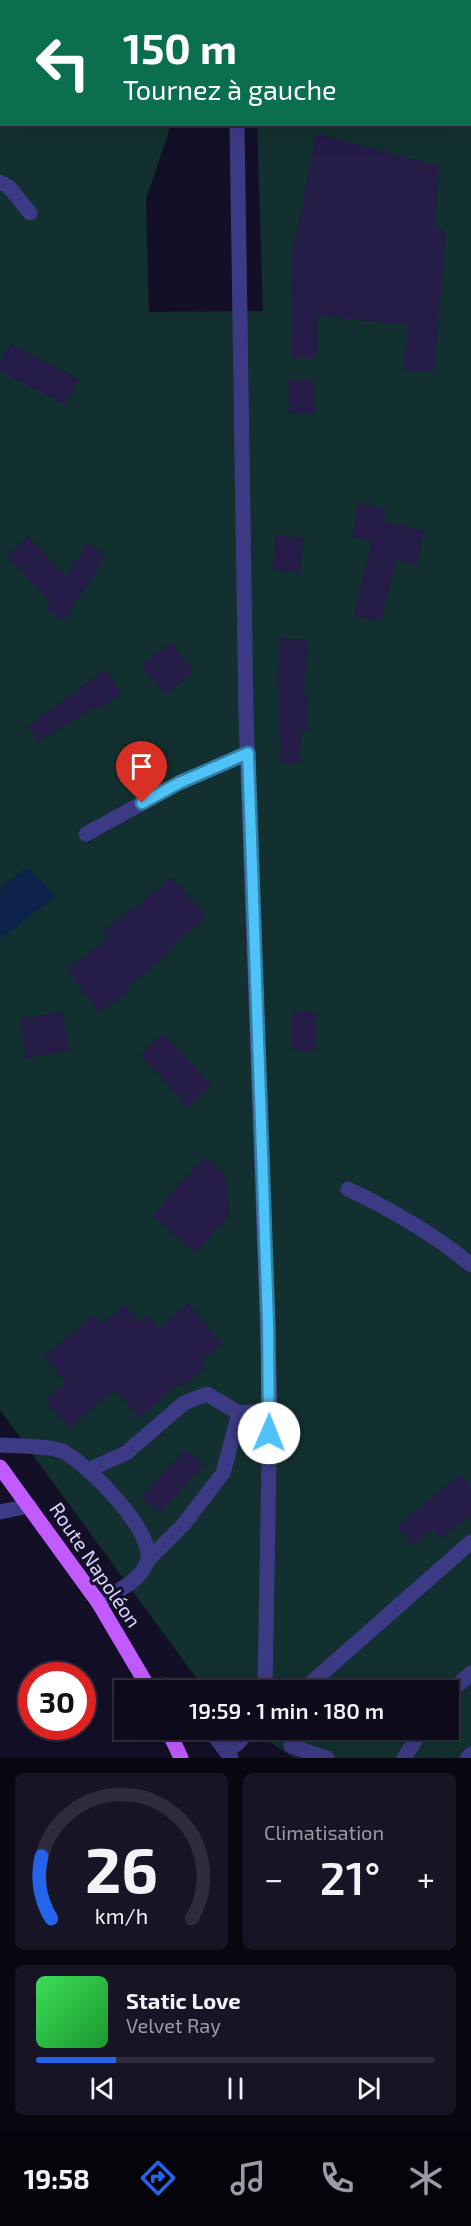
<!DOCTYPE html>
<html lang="fr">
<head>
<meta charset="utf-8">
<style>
  body { margin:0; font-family:"Exo 2",sans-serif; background:#171425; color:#f1f3f6; height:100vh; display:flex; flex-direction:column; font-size:22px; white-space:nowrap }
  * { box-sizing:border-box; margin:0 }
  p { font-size:20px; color:#9b9ba3 }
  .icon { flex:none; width:33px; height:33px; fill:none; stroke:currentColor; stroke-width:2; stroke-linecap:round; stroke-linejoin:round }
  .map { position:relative; height:1758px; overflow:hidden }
  .details { display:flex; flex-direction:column; gap:15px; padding:15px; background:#08060f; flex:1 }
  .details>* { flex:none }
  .banner { position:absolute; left:0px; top:0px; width:471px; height:126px; box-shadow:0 6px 24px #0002,0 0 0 2px #2e2b3b; background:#0b6e4f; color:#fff; overflow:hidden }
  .speed { position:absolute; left:18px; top:1662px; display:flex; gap:12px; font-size:30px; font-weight:700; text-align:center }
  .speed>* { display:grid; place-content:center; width:78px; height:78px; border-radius:50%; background:#0e0b1c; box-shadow:0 6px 24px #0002,0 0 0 2px #2e2b3b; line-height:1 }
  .speed .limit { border:9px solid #d22; background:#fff; color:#111 }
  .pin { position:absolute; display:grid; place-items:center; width:51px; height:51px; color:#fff; margin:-62px -26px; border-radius:50% 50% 50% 0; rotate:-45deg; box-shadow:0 0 6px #0007 }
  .pin .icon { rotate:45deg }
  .me { position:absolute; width:66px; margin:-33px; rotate:1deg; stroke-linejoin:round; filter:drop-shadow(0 0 4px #0008) }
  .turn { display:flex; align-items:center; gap:21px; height:126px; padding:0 24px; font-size:27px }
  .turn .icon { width:78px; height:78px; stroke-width:2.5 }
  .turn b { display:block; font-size:42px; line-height:51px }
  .big { font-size:45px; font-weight:600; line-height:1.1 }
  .details .card { flex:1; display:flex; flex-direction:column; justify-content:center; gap:9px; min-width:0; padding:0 21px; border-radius:9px; background:#171425 }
  .details .dial { align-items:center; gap:0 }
  .dial svg { height:156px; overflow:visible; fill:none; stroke:#2e2b3b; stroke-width:7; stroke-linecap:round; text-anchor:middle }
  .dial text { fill:#f1f3f6; stroke:none }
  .song { display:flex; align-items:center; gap:18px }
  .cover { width:72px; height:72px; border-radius:9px; background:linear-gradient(135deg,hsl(130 70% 55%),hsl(130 70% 35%)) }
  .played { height:6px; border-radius:3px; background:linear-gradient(90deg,#2563eb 20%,#2e2b3b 20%) }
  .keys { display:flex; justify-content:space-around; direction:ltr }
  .heat { display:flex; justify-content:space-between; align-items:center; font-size:33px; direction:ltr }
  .details .tiles { flex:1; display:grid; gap:15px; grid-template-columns:1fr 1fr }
  .card:last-child { grid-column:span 2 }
  .trip { position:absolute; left:114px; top:1680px; width:345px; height:60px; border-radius:0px; background:#0e0b1c; box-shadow:0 6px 24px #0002,0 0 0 2px #2e2b3b; font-weight:600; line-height:60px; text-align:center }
  .tabs { display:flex; height:96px; justify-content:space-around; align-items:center; background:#06040b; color:#9b9ba3 }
  .tabs .icon { width:42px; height:42px }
  .tabs .selected { color:#2563eb }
  .tabs b { font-size:27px; color:#f1f3f6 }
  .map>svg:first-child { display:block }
  .green { fill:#12302f }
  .water { fill:#0c2248 }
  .building { fill:#241b47 }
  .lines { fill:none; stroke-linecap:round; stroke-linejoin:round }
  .lane { stroke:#3d3a85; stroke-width:15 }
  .street { stroke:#3d3a85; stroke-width:15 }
  .primary { stroke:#c25bff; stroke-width:15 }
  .route-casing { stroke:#337fa1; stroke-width:15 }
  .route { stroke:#4fc3f7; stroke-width:10 }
  .labels { text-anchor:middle; stroke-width:6; stroke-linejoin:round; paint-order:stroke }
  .street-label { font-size:20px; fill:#d9d4ff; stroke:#130f26 }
</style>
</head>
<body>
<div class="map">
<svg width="471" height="1758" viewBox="0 0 471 1758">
  <rect width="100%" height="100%" fill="#130f26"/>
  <path class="green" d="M0 0H205L2 2V124L171 125 146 199 149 312 263 311 257 125 470 124V2L254 0H471V1758H294L252 1730H448V1690H205L0 1410Z"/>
  <path class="water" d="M28 867 56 896 0 939V888Z"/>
  <g class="building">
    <path d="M315 133 439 166 435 229 446 230 434 372 404 370 408 325 318 316V357H292V321H294L292 254 310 169Z"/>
    <path d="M11 344 79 379 65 405 0 371V360Z"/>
    <path d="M288 380H314L315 413 289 414Z"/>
    <path d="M359 503 386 508 384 522 424 530 417 565 396 560 381 622 354 615 372 541 353 537Z"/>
    <path d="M276 535 303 538 300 573 272 570Z"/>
    <path d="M28 536 66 577 87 543 106 556 64 621 46 609 50 602 7 556Z"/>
    <path d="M280 638 308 640 304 696H307L308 731H301L299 763H281L278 673Z"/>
    <path d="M171 642 194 672 164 695 141 666Z"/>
    <path d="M105 670 122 693 99 709 97 706 38 742 28 726Z"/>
    <path d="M171 877 206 917 167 951 169 953 128 986 131 989 99 1013 67 969 109 938 103 931 133 908 135 910Z"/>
    <path d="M292 1011 316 1012V1051L292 1050Z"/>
    <path d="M63 1012 69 1051 26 1058 20 1019Z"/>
    <path d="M163 1033 212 1085 189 1108 141 1055Z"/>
    <path d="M205 1156 225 1174 230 1214 196 1253 153 1216Z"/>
    <path d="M188 1303 222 1343 201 1361 206 1366 182 1387 179 1384 140 1418 114 1389 69 1428 45 1400 66 1382 44 1357 94 1315 102 1324 125 1305 140 1322 148 1316 159 1328Z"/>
    <path d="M186 1449 204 1465 160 1513 142 1497Z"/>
    <path d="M461 1474 471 1487V1515L441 1539 433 1529 413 1546 397 1526Z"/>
  </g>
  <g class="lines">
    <g class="lane">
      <path d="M0 182 9 187 30 213"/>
      <path d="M86 834 179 783 248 753"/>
      <path d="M348 1189C392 1210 434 1234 471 1265"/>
      <path d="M0 1445C13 1446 54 1446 64 1452 88 1465 157 1533 147 1562 140 1582 115 1592 98 1602"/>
      <path d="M88 1470 126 1453 184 1403 207 1394 239 1413"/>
      <path d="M0 1512 29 1506"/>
      <path d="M148 1560 184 1524 223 1473 239 1413 270 1410"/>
      <path d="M303 1690 471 1542"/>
      <path d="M448 1694 471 1673"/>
      <path d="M291 1746 327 1758"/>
      <path d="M404 1758 422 1730"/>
      <path d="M467 1758 471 1754"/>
    </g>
    <g class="street">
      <path d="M235 0V2"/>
      <path d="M237 124 246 716 270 1399 265 1690"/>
      <path d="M150 1690 166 1685 177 1690"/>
      <path d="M210 1730 231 1758"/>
      <path d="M226 1751 237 1744 249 1730"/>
    </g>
    <g class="primary">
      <path d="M0 1467 98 1602 150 1690"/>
      <path d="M168 1730 181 1758"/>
    </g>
  </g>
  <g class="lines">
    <g class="route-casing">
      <path id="route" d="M142 803 179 783 248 753 268 1323 269 1433"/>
    </g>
    <use href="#route" class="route"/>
  </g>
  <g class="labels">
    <g class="street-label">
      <text transform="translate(95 1565) rotate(56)" y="7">Route Napoléon</text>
    </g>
  </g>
</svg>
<div class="speed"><div class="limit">30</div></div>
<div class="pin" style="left:142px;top:803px;background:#d93025"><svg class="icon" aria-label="arrive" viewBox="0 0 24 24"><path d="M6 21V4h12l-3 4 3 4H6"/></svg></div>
<svg class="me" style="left:269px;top:1433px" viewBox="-20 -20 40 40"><circle r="19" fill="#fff"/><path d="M0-13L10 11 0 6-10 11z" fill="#4fc3f7"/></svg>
<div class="trip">19:59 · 1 min · 180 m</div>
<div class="banner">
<div class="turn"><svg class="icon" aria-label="left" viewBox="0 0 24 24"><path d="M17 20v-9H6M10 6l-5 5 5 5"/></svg><div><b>150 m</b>Tournez à gauche</div></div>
</div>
</div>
<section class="details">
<div class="tiles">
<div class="card dial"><svg viewBox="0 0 100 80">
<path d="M14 69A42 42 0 1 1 86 69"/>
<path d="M14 69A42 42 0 0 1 9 37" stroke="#2563eb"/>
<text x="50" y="56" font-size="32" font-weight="700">26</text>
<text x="50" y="72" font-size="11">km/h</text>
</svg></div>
<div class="card"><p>Climatisation</p>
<div class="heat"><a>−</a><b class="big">21°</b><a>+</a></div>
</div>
<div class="card">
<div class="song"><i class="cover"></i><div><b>Static Love</b><p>Velvet Ray</p></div></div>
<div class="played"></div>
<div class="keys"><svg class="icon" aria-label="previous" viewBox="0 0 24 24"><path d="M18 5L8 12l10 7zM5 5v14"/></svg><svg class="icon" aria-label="pause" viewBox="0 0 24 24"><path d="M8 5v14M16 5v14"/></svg><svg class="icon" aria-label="next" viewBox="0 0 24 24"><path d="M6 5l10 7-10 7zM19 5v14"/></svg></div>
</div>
</div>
</section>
<nav class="tabs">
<b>19:58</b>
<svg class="icon selected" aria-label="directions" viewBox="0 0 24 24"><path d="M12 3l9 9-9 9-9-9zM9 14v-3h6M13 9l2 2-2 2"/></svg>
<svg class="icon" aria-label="music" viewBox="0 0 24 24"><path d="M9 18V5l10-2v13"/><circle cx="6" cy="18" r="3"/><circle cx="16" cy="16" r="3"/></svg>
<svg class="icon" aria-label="phone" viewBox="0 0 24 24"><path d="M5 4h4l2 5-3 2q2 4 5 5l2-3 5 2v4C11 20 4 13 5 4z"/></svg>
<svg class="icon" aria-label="climate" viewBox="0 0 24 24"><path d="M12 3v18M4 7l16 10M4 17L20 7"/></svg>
</nav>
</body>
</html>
